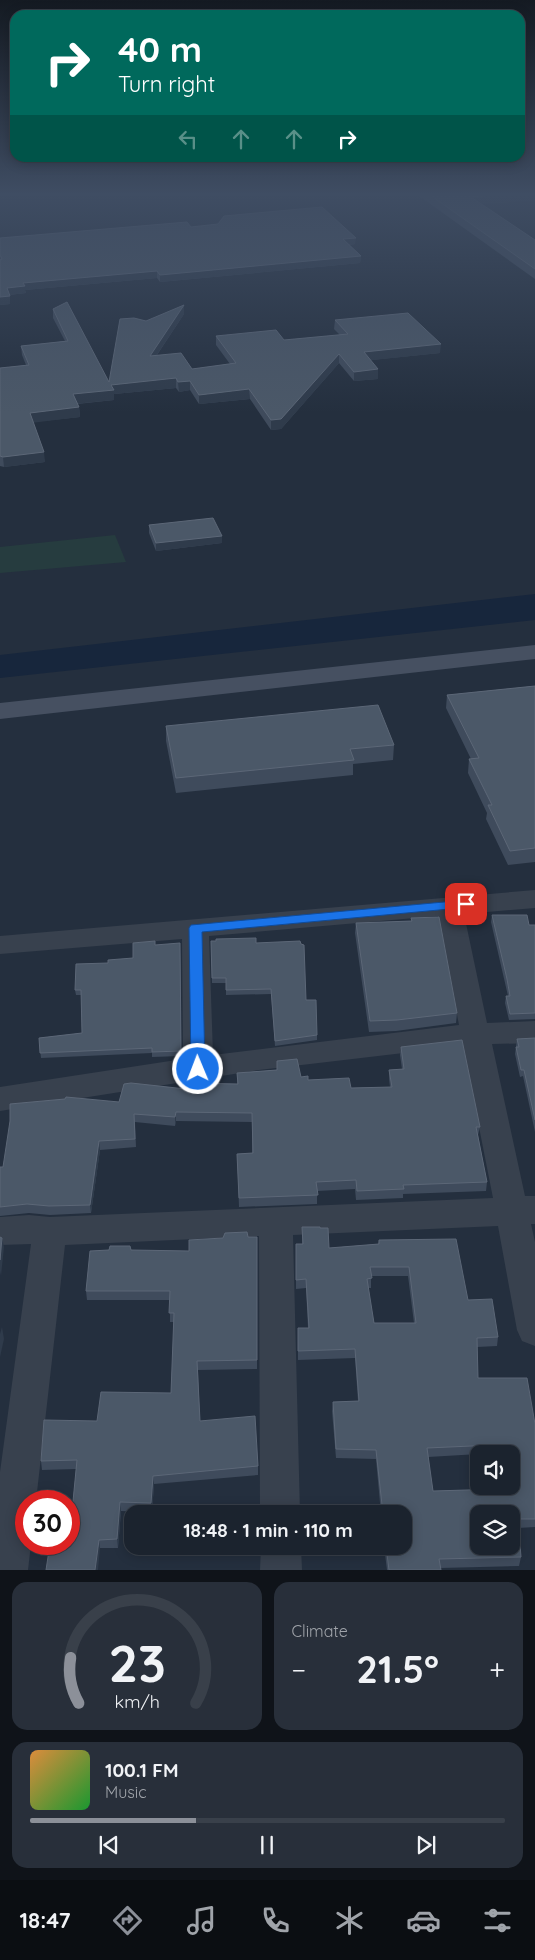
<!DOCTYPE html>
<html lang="en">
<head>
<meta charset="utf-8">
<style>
  body { margin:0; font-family:Quicksand,sans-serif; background:#282f3a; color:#f1f3f6; height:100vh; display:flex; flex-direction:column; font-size:19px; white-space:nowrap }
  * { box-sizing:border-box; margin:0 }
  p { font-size:16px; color:#a0a4aa }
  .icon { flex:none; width:28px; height:28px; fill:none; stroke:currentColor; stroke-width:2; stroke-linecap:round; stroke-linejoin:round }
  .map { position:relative; height:1570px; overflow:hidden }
  .panel { display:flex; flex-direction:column; gap:12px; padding:12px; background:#0f1319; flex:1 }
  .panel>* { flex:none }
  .hud { position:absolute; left:10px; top:10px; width:515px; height:152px; border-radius:15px; box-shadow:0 2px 12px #0003,0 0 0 1px #39404a; background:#00695c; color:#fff; overflow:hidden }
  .controls { position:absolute; left:470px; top:1445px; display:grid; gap:10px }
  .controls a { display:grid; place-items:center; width:50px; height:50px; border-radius:10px; background:#1b232e; box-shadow:0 2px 12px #0003,0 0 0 1px #39404a; font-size:25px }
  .speed { position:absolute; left:15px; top:1490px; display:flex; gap:10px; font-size:25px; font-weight:700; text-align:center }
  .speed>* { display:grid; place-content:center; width:65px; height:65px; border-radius:50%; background:#1b232e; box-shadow:0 2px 12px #0003,0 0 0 1px #39404a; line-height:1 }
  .speed .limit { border:8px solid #d22; background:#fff; color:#111 }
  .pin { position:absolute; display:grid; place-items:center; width:42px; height:42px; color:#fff; margin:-21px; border-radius:10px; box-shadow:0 2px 8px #0006 }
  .me { position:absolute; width:55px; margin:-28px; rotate:359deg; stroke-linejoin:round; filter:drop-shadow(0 0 4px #0008) }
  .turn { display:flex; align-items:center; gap:18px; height:105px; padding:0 25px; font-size:22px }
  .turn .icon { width:65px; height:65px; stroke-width:2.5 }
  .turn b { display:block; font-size:35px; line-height:42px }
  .lanes { display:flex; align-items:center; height:48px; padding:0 25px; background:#0003; justify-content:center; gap:25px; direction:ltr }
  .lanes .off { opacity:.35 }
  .big { font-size:38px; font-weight:800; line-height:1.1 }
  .panel .tile { flex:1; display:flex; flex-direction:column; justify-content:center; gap:8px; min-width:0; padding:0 18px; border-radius:15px; background:#282f3a }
  .panel .dial { align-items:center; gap:0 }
  .dial svg { height:130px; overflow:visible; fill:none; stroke:#39404a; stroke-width:7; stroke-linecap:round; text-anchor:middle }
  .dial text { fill:#f1f3f6; stroke:none }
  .song { display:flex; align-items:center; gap:15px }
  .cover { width:60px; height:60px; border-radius:8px; background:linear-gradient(135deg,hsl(30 70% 55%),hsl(130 70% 35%)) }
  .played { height:5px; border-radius:2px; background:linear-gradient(90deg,#8c9099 35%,#39404a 35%) }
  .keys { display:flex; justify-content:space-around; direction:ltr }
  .heat { display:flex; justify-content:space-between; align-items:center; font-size:28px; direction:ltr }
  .panel .tiles { flex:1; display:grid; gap:12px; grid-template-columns:1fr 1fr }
  .tile:last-child { grid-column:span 2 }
  .trip { position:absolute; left:124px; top:1505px; width:288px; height:50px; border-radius:15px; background:#1b232e; box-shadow:0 2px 12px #0003,0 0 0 1px #39404a; font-weight:800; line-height:50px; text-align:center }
  .tab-bar { display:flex; height:80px; justify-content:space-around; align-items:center; background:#0b0e12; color:#a0a4aa }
  .tab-bar .icon { width:35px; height:35px }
  .tab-bar .active { color:#8c9099 }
  .tab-bar b { font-size:22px; color:#f1f3f6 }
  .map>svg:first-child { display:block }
  .green { fill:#263c3f }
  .water { fill:#17263c }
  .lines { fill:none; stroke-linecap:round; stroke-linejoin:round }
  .street { fill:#38414e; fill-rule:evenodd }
  .secondary { fill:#465061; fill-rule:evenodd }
  .wall { fill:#3f4b5c; fill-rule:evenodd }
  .shaded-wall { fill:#2f3b4b }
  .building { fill:#4b5868; stroke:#5c6777; fill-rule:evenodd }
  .route { fill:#1a73e8; stroke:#114b97 }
</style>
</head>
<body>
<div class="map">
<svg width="535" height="1570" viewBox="0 0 535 1570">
  <rect width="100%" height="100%" fill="#242f3e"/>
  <path class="green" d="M115 535 126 562 0 573V547Z"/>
  <path class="water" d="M535 594V620L0 678V655Z"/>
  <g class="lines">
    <g class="street">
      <path d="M535 890V908L464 914 487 1023 535 1021V1043L492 1044 525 1196H535V1224H531L535 1242V1346L522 1341 517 1330 498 1226 293 1235 300 1514H260L259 1236 65 1245 36 1501H26V1544H31L28 1570H0V1472L31 1244 0 1245V1217L29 1215 50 1217 493 1198 463 1046 259 1070 0 1111V1087L183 1059 182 939 0 954V936ZM438 916 459 1025 213 1055 209 936Z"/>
      <path d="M261 1546H301L302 1570H260Z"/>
    </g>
    <path class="secondary" d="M535 645V659L0 719V703Z"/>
  </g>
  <g class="wall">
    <path d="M415 193H535V200L482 204 535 240V279Z"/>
    <path d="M191 227 355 244 349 245 361 256 360 263 160 282 157 278 25 290 26 293 9 295 10 304 0 305V238Z"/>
    <path d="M53 309 109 382 146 321 184 314 157 355 192 369 230 364 216 345V336L284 340 340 335 334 329 335 320 440 353 371 360 378 379 354 381 339 363 281 429 271 430 250 399 199 404 190 390 179 392 176 388 114 394V400L77 404 79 407 80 417 33 422 45 462 4 467 0 466V368L26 365 22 355 21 346 65 341 53 318Z"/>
    <path d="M149 525 222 536V543L156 551 149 533Z"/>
    <path d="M535 686V862L508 865 486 819 487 813 468 773 469 759H471L446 708 447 695Z"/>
    <path d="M166 726 394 745 393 760 353 764V775L176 793 166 741Z"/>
    <path d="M492 915 529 925H535V1019L509 1020 505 1003 506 996H508L491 922Z"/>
    <path d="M411 918 457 1013 456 1023 396 1031 369 1032 355 933 356 923 411 921Z"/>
    <path d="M211 941 256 943 306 1000 317 1035V1040L275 1046 271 994 226 995V983H212Z"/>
    <path d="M155 945 180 948 181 1056 152 1057V1053L41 1058 39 1038 82 1033 81 995H76L75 990 108 963 133 958Z"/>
    <path d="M535 1038V1132L523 1076 520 1077 515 1054 517 1039Z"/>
    <path d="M401 1047 480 1127 478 1135 487 1182 486 1191 403 1194V1198L356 1200 355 1189 317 1191V1204L239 1207 237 1154 252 1153V1122L176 1121 175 1126 135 1122 136 1147 100 1150 91 1213 50 1215 29 1213 0 1216V1167H3L119 1102 186 1089 237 1084V1073L277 1070V1061L301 1077 308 1080 351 1088 390 1087 389 1079V1070L402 1069 400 1055Z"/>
    <path d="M302 1227 320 1228 329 1248 378 1244 379 1240 468 1300 498 1337 497 1346 477 1347 478 1378 535 1424V1527L518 1528 521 1557 519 1566 440 1568 441 1570H387L384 1546H402V1514H381L376 1459 336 1458 332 1411 333 1402 358 1401 355 1358 298 1360V1328H308L306 1288 296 1289V1244H302ZM371 1276H408L414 1323H374L368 1288H371ZM479 1454H511V1486H497L498 1489 433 1491 428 1457Z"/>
    <path d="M248 1237H257V1369L198 1370 200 1421 258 1466V1475L154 1484 152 1512 121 1511 118 1548H100L69 1544 76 1469 42 1470 41 1461 97 1421 171 1393 174 1322H170V1300H87L86 1291 131 1250 189 1251Z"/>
  </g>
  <g class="shaded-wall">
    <path d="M516 193H535V200L470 205 471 197Z"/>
    <path d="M356 238 355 244 342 245 343 239Z"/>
    <path d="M361 256 360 263 160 282V275Z"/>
    <path d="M157 271V278L25 290 26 293 8 295 7 288 23 283Z"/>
    <path d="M10 296V304L0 305V297Z"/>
    <path d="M184 305V314L150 365V356Z"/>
    <path d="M441 344 440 353 364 361V352Z"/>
    <path d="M339 354V363L281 429 271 430V420Z"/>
    <path d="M378 369V379L354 381V372Z"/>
    <path d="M176 378V388L114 394V400L74 404 73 394 111 385Z"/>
    <path d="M190 381V390L179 392 178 382Z"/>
    <path d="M249 389 250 399 199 404V395Z"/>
    <path d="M79 407 80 417 31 423 30 413Z"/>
    <path d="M44 452 45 462 4 467 3 457Z"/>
    <path d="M222 536V543L156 551V543Z"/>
    <path d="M176 1112V1121L175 1126V1117Z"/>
    <path d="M99 1141 100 1150 91 1213 90 1205Z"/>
    <path d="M2 1238 4 1247 1 1276 0 1271V1260Z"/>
    <path d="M2 1327 4 1339 0 1357V1334Z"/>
    <path d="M153 1476 154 1484 152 1512 151 1503Z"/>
    <path d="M120 1502 121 1511 118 1548 117 1539Z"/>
    <path d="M99 1540 100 1548 98 1570H95Z"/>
  </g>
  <g class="building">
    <path d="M427 193H516L471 197 535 240V269Z"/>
    <path d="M322 207 356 238 343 239 361 256 160 275 157 271 23 283 25 286 7 288 10 296 0 297V260L2 259 0 255V238L187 222 191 227 218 224 224 216Z"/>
    <path d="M67 302 109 382 120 319 134 318 146 321 184 305 150 356 181 353 192 369 236 363 216 336 276 330 284 340 348 334 335 320 408 313 441 344 364 352 378 369 354 372 339 354 281 419 271 420 249 389 199 395 190 381 178 382 176 378 111 385 114 390 73 394 79 407 30 413 44 452 3 457 0 456V368L29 365 21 346 68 341 53 309Z"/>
    <path d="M213 518 222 536 156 543 149 525Z"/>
    <path d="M535 686V848L510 851 488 805H492L469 759 479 758 447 695Z"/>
    <path d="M378 705 394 745 350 749 354 760 176 778 166 726Z"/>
    <path d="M492 915H527L529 925H535V1013L510 1014 506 996H510L507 979Z"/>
    <path d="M439 917 457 1013 397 1020 370 1021 356 923 412 921 411 918Z"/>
    <path d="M256 938V943L300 941 301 944 304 945 306 1000H316L317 1035 275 1041 271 989 226 990V978H212L211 941H216V939Z"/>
    <path d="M155 941V945L180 943 181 1051 152 1052V1048L40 1053 39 1038 82 1033 81 990H75L76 964 108 963V960L133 958V943Z"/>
    <path d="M535 1038V1120L524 1070H521L516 1047H519L517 1039Z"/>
    <path d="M462 1040 480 1127H476L487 1182 403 1185 404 1189 357 1191 356 1180 316 1182 318 1195 239 1198 237 1154 253 1153 252 1113 176 1112 175 1117 134 1114 135 1139 99 1141 90 1205 49 1206 27 1204 0 1207V1167H3L10 1121V1104L65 1099 66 1097 119 1102 124 1084 131 1083 186 1089V1083L238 1084 237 1073 277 1070V1061L297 1059 301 1077 308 1076V1080L349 1078 351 1088 392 1087 389 1070 404 1069 401 1047Z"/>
    <path d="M302 1227H320V1228H328L329 1248 379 1244V1240L456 1239 468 1300 492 1299 498 1337 477 1338 478 1378H527L535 1424V1519H518L521 1557 439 1559 441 1570H389L386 1546H402V1514H383L376 1450 336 1449 333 1402 359 1401 355 1349 298 1351V1328H309L306 1279 296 1280V1244H303ZM370 1267H409L416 1323H374L367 1279 372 1278ZM494 1445 495 1454H511V1486H500L501 1489 433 1491 427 1448ZM479 1514H511V1546H479Z"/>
    <path d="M247 1232 248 1237H257V1360L197 1361 200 1421 255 1416 258 1466 153 1476 151 1503 120 1502 117 1539 99 1540 95 1570H46L50 1544H69V1522H71L77 1460 41 1461 44 1420 97 1421 101 1392 171 1393 174 1313H169L170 1291H86L90 1251 109 1250 110 1246H130L131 1250 189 1251V1240L223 1238 225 1233Z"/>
    <path d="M0 1237 2 1238 0 1260Z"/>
  </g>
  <linearGradient id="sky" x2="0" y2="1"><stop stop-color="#141a22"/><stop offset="0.47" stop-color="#3f4d63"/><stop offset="1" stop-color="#3f4d63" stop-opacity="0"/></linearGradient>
  <rect width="535" height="413" fill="url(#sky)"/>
  <path class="route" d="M466 900 473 904 471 907 202 932 205 1069 203 1073 198 1074 193 1073 191 1069 189 928 191 925Z"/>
</svg>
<div class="controls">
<a><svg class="icon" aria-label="sound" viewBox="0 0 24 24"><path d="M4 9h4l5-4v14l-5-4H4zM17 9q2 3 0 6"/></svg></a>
<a><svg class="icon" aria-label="layers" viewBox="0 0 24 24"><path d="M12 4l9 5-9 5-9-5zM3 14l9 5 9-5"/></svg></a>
</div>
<div class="speed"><div class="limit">30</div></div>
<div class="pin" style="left:466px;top:904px;background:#d93025"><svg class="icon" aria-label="arrive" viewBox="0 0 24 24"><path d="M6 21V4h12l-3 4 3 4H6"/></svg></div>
<svg class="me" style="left:198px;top:1069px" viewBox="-20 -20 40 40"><circle r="17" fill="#1a73e8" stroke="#fff" stroke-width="3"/><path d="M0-11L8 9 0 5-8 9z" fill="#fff"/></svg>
<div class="trip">18:48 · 1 min · 110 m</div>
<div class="hud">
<div class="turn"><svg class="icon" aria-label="right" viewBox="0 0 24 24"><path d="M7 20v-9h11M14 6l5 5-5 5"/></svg><div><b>40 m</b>Turn right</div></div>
<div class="lanes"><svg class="icon off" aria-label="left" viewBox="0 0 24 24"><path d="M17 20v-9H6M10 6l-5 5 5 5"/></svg><svg class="icon off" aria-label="ahead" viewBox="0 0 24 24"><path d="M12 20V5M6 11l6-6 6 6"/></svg><svg class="icon off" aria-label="ahead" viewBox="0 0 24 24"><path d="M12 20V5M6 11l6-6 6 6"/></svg><svg class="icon" aria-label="right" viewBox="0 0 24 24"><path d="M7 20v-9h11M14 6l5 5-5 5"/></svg></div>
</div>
</div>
<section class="panel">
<div class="tiles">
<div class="tile dial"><svg viewBox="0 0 100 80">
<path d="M14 69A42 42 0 1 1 86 69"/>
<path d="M14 69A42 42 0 0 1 9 41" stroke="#8c9099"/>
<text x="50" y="56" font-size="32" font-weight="700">23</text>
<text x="50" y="72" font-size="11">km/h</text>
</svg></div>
<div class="tile"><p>Climate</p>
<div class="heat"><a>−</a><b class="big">21.5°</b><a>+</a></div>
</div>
<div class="tile">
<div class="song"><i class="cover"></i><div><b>100.1 FM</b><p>Music</p></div></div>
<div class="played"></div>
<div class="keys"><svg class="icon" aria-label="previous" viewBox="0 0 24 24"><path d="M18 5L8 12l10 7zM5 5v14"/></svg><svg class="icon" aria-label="pause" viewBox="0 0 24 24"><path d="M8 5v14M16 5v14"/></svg><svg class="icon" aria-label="next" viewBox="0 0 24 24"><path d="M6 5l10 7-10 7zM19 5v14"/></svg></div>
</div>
</div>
</section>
<nav class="tab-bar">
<b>18:47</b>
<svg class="icon active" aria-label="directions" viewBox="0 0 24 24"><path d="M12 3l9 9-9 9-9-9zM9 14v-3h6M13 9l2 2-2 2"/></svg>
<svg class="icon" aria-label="music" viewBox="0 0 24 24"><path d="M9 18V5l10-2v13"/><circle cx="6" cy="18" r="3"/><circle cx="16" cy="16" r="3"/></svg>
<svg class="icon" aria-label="phone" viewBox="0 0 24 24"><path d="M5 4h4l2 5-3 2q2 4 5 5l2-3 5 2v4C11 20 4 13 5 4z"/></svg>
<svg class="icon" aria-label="climate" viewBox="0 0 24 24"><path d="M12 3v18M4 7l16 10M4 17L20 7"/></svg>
<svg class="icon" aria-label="car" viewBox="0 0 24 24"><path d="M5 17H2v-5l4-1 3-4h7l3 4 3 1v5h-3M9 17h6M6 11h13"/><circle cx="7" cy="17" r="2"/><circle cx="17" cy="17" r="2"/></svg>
<svg class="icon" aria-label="filters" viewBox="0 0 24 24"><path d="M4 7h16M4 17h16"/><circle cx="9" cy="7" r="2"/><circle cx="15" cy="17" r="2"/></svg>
</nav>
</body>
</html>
